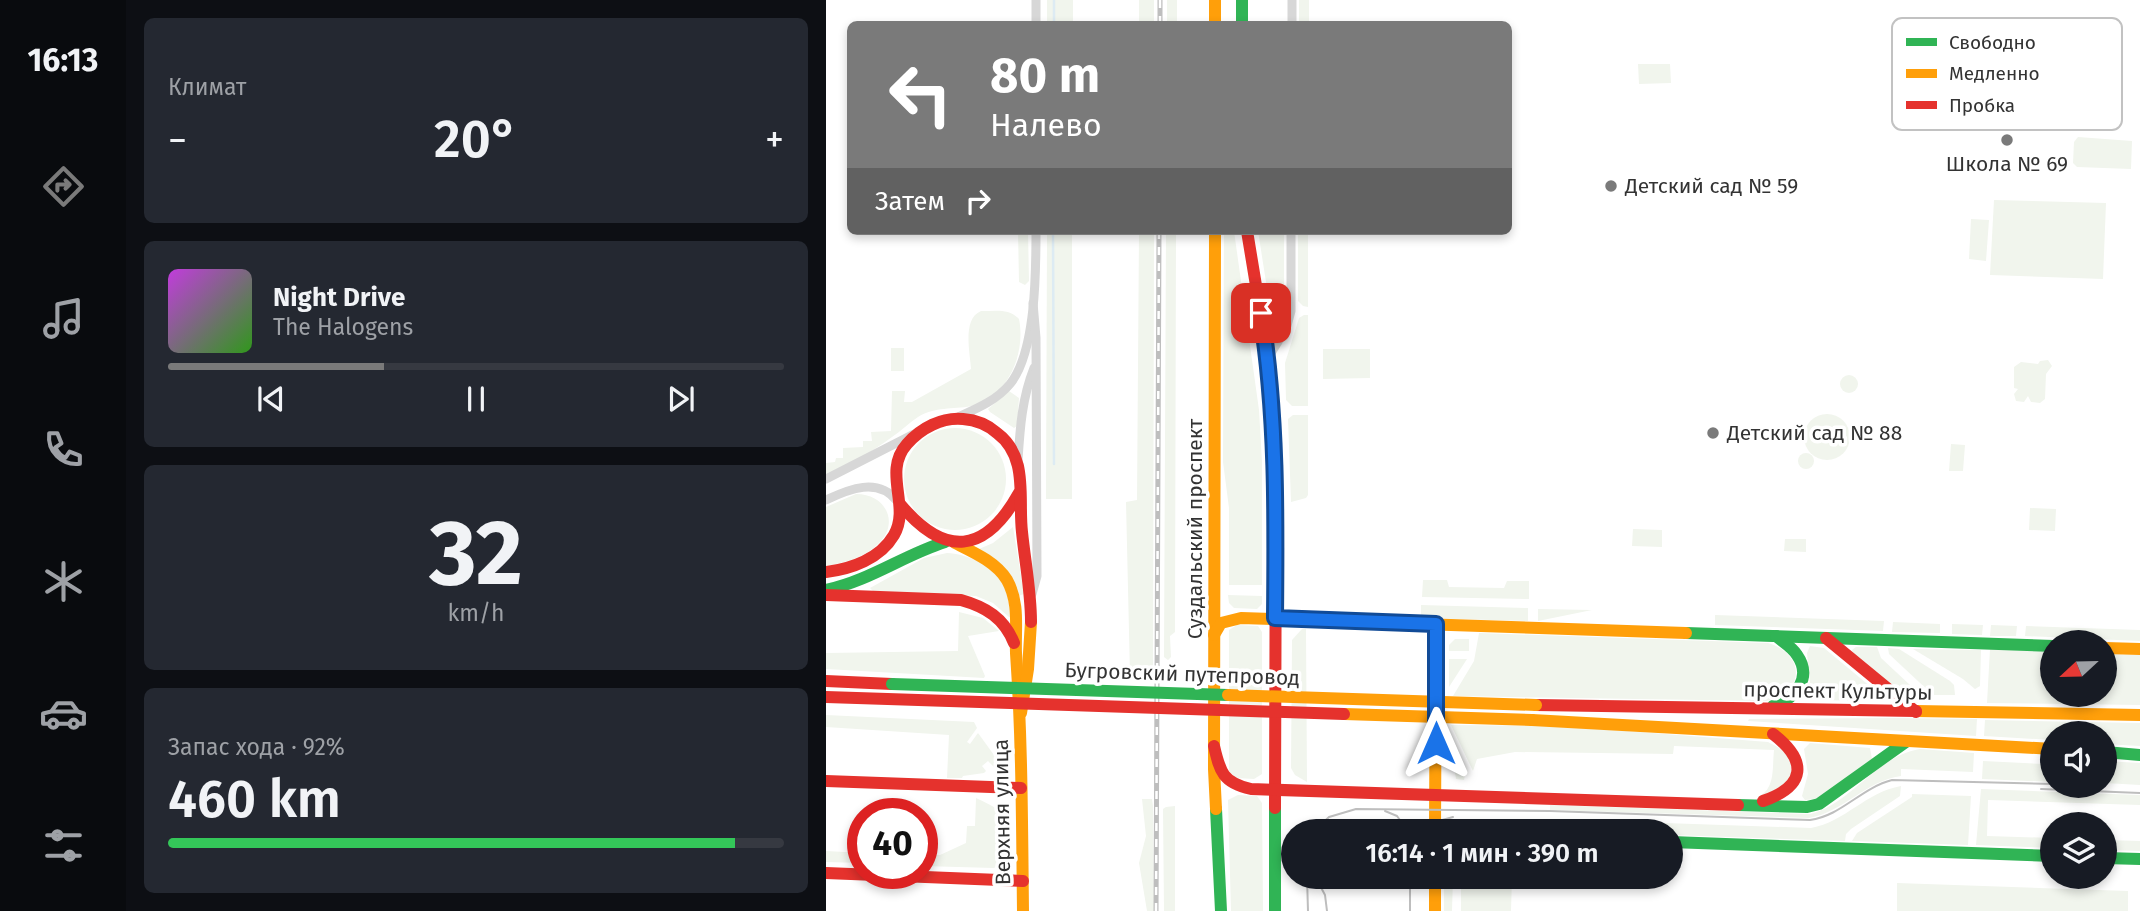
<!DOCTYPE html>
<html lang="ru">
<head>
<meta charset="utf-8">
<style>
  body { margin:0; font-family:"Fira Sans",sans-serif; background:#242831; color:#f1f3f6; height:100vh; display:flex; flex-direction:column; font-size:26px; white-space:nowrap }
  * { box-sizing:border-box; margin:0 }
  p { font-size:23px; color:#9ea1a6 }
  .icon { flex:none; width:38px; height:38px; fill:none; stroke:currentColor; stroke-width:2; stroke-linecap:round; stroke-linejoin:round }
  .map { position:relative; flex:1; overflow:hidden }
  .drawer { display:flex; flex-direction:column; gap:18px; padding:18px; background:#0d0f14; width:700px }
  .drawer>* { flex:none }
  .hud { position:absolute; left:21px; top:21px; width:665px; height:214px; border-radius:10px; box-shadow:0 4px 10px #0003; background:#7a7a7a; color:#fff; overflow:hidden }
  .needle { width:46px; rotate:248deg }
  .tools { position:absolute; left:1214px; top:630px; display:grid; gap:14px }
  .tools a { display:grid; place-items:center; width:77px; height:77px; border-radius:50%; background:#171b24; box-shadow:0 4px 10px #0003; font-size:35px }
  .speed { position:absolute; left:21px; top:798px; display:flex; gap:14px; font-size:35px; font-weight:700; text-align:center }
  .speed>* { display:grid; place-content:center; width:91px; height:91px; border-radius:50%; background:#171b24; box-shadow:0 4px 10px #0003; line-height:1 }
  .speed .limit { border:10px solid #d22; background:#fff; color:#111 }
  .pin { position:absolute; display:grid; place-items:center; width:60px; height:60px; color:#fff; margin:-30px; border-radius:14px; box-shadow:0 4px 10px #0006 }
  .me { position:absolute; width:77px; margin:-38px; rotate:0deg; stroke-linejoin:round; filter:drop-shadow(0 0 5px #0008) }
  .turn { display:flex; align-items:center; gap:24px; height:147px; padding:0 28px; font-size:32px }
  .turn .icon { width:91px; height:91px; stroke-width:2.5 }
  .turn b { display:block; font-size:49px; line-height:60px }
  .then { display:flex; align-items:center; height:66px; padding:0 28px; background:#0003; gap:14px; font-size:26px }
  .big { font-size:52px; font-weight:600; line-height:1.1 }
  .drawer .widget { flex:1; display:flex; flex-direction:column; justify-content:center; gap:10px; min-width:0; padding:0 24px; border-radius:10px; background:#242831 }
  .drawer .dial { align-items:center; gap:0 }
  .dial b { font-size:91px; line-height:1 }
  .song { display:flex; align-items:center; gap:21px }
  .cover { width:84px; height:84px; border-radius:10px; background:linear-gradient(135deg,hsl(290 70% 55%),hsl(110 70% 35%)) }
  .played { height:7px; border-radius:4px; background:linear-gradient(90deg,#7a7a7a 35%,#363941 35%) }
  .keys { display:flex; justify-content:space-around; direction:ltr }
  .heat { display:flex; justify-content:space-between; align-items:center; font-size:38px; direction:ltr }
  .charge { height:10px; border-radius:5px; background:linear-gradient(90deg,#34c759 92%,#363941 0) }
  .trip { position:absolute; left:455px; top:819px; width:402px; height:70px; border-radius:35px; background:#171b24; box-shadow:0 4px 10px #0003; font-weight:600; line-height:70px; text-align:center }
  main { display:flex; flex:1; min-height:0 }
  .tab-bar { display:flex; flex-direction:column; width:126px; justify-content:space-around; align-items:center; background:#090b0e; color:#9ea1a6 }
  .tab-bar .icon { width:49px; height:49px }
  .tab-bar .on { color:#7a7a7a }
  .tab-bar b { font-size:32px; color:#f1f3f6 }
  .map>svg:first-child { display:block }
  .green { fill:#f1f5ed }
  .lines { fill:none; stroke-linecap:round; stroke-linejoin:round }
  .stream { stroke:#ddebf3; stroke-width:2.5 }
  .street { stroke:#d7d7d7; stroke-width:9 }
  .fast { stroke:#30b455; stroke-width:12 }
  .slow { stroke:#ff9f0a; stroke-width:12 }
  .jam { stroke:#e5322d; stroke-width:12 }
  .tram { stroke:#bebebe; stroke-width:2 }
  .rail-casing { stroke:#bebebe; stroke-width:5 }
  .rail { stroke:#fff; stroke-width:2.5; stroke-dasharray:8; stroke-linecap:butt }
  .fast-bridge { stroke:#30b455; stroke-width:12 }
  .slow-bridge { stroke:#ff9f0a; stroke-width:12 }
  .jam-bridge { stroke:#e5322d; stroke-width:12 }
  .route-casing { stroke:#114b97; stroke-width:18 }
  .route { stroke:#1a73e8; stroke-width:12 }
  .poi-dot { fill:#7a7a7a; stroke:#fff; stroke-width:2.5 }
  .labels { text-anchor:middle; stroke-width:7; stroke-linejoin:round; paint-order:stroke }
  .poi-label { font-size:21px; fill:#333; stroke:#fff; text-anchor:start }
  .street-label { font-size:21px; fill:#333; stroke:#fff }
  .key { fill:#fff; stroke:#c2c2c2; stroke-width:2 }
  .key-label { font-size:19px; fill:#333 }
</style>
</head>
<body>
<main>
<nav class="tab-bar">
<b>16:13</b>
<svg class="icon on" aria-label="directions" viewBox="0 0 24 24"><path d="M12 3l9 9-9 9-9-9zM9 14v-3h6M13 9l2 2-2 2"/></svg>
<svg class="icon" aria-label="music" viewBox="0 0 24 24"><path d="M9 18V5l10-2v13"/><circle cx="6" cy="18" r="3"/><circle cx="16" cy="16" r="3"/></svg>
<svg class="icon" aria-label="phone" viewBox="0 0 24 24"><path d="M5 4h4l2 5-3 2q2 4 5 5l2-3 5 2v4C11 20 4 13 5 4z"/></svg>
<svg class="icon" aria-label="climate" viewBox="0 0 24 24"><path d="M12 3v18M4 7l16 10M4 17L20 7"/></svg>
<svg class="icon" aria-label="car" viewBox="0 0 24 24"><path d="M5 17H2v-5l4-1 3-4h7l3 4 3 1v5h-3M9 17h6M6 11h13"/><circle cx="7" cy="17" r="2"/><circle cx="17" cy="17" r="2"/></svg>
<svg class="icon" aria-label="filters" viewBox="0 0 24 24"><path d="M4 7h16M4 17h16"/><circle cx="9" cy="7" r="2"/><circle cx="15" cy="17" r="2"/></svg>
</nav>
<section class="drawer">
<div class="widget"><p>Климат</p>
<div class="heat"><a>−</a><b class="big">20°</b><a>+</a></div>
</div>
<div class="widget">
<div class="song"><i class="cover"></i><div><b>Night Drive</b><p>The Halogens</p></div></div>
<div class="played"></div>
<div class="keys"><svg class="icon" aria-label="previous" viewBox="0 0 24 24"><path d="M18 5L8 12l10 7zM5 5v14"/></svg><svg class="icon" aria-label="pause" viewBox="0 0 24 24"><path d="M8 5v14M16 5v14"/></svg><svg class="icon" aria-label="next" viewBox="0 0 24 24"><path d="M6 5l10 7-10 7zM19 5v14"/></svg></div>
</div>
<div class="widget dial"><b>32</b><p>km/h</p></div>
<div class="widget"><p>Запас хода · 92%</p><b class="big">460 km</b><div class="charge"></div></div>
</section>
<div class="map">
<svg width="1314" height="911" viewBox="0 0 1314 911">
  <rect width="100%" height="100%" fill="#fff"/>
  <g class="green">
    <rect x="221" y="0" width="26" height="24"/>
    <rect x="313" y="0" width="15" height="24"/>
    <rect x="341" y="0" width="10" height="24"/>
    <rect x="473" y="0" width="10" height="24"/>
    <path d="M812 64H844L845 83 813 84Z"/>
    <path d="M1252 137 1306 141 1305 169 1251 167 1247 163 1248 142Z"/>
    <path d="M1168 200 1280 203 1277 279 1164 275Z"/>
    <path d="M1145 219 1163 220 1160 261 1143 259Z"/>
    <path d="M192 231H202L203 281 199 285 193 282Z"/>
    <path d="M221 231H246V499H220Z"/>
    <path d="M313 231H328L327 670 326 675H304L300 502 311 500Z"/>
    <path d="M340 231H350L349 632 344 636 345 657 342 660 338 657Z"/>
    <path d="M398 231H408L433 410 436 462V585H403V508L397 462Z"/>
    <path d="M432 231H458V311L455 325 453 324 440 282Z"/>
    <path d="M475 231H482V307L477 306 472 301V234Z"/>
    <path d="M155 311C170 311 183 308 193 319 200 354 182 397 145 406 126 410 110 406 92 417 83 423 75 431 66 437 46 452 23 465 0 475V463L9 462 10 458H17V448L37 447V441H46L45 432 65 431 66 391H79L78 402H86L145 369C144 352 136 319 155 311Z"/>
    <path d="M478 315H482V406H466L460 400 459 363 473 318Z"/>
    <rect x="65" y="348" width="13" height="23"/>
    <path d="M497 349H544V378L497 379Z"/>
    <path d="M1222 360 1226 366 1220 374 1219 399 1214 403 1205 402 1202 396 1198 402 1190 401 1188 394 1192 389 1188 388V367L1195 362 1212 364 1214 361Z"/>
    <circle cx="1023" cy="384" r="9"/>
    <path d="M183 391 193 398 191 426 188 428 164 412 162 409Z"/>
    <circle cx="1001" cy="437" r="23"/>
    <path d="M467 415H482V495L480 498 465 502 462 419Z"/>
    <circle cx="129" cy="479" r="51"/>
    <path d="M1125 444 1139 445 1137 471H1123Z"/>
    <circle cx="980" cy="461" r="8"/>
    <path d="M30 494C61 494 75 525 50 546 37 558 17 563 0 566V507Z"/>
    <path d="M1204 508 1230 509 1229 531 1203 530Z"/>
    <path d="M187 527 198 594 192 596 184 577 153 549 167 543Z"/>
    <path d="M807 529 836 530V547L806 546Z"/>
    <path d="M959 539H980V552L958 551Z"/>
    <path d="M121 553C140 554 168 565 177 583 182 593 183 606 186 616L183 617 167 603 150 596 47 591 44 588 98 558Z"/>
    <path d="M597 580H621L623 587 678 588 681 581H703V599L596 597Z"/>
    <path d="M402 595 436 596V604L431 609 408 608 403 603Z"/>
    <path d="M595 605 702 608V621L595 618Z"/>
    <path d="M712 609 766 610 712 621Z"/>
    <path d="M133 612 157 618 173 631 142 636 159 676 158 678 0 669V653L132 651Z"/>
    <path d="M889 615 1058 621 1057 631 889 625Z"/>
    <path d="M1067 622 1114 624V633L1066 632Z"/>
    <path d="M1126 624 1157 625 1156 635 1126 634Z"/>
    <path d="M411 625 432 626 436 632V774L428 779 410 778 403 771V630Z"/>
    <path d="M1165 625 1191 626 1190 636H1164Z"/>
    <path d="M1200 626 1314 630V641L1199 636Z"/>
    <path d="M476 629H480L481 782 469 775 465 768 466 640Z"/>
    <path d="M653 633 942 643C980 654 979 694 940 701L627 696 648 661Z"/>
    <path d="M629 639H643V651H623V645Z"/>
    <path d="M984 646 998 648 1051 692 1052 698 1047 701 983 700 981 693 984 683 981 653Z"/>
    <path d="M1030 647H1051L1055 658 1099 699 1101 703H1091L1084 700 1028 656 1026 650Z"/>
    <path d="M1062 648 1073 649 1124 681 1128 685 1129 695H1107L1063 654Z"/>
    <path d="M1087 649 1155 650 1154 686 1149 689 1137 679Z"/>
    <path d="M1164 649 1227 652V695H1279V654L1314 655V705L1161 703Z"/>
    <path d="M623 659H641L623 687Z"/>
    <path d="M0 715 148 722 151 728 141 742 144 744 152 733 173 762 168 767 162 761 156 766 160 771 158 773 137 776 136 778H121L123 735 0 727Z"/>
    <path d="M1069 718 1151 719 1150 736 922 721 923 719Z"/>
    <path d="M1159 720 1314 723V746L1279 744V733H1227V740L1158 736Z"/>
    <path d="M625 725 736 726 942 742C946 744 952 747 956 750 961 753 964 758 965 764 969 785 950 795 931 797 950 790 946 767 948 750L848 746 847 754 689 752 651 759 647 771Z"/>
    <path d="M623 734 640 771 638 780 630 779Z"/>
    <path d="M984 743 1044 748 1046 759 990 799 979 800 976 796 982 774 978 749Z"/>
    <path d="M1094 749 1148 753 1147 772 1075 769V776C1039 781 1018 812 983 818L724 810V805L984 814C1024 805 1050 756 1094 749Z"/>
    <path d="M1218 758H1227V782L1156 779 1157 761 1217 764Z"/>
    <path d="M1279 761 1314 763V785L1279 783Z"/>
    <path d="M1075 786 1074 796 1025 829 1020 834 1019 841 845 835V831H754L631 827V819H724L985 828C1019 822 1040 792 1075 786Z"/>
    <path d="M1155 789 1314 795V805L1162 800 1161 836 1227 838V848L1150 845Z"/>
    <path d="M1086 794 1145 796 1142 845 1026 841 1031 833 1086 797Z"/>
    <path d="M412 795 431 796 436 803 437 911H405L402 800Z"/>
    <path d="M150 798C158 802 169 806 175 813 187 828 187 860 168 868L96 866V855H114L140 843 141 826H149Z"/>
    <path d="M316 799H326L327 806 328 911H321L313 863 320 836Z"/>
    <path d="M349 806V911H338L337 809 340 807Z"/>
    <path d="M1279 840 1314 841V851L1279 850Z"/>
    <path d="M0 851 37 853V863L0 862Z"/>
    <path d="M618 877H627L626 911H618Z"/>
    <path d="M635 877H686L685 911H635Z"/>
    <path d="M1071 883 1302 891V911H1071Z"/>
  </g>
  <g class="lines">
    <g class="stream">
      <path d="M228 24V0"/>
      <path d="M227 231 228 464"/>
    </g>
    <g class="street">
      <path d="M466 0V24"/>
      <path d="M210 24V0"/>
      <path d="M442 358 460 329 465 311V231"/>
      <path d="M130 418C150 409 170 401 184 384 210 352 210 271 210 231"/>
      <path d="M192 460C194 428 196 398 208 368"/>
      <path d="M0 479 88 434"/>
      <path d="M0 500C23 489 52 477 71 501"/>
      <path d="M206 594 211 576 210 338 207 303"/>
    </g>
    <g class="fast">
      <path d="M416 0V24"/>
      <path d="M0 590C43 581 78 555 119 542"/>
      <path d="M860 633 1227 646"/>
      <path d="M947 706C969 699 987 678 971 655 966 647 957 642 950 636"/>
      <path d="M1279 752 1314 755"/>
      <path d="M912 805 981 807 993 804 1081 741"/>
      <path d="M390 809 395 911"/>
      <path d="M845 842 1227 856"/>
      <path d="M1279 858 1314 859"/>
      <path d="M449 911V808"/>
    </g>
    <g class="slow">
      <path d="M389 0V24"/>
      <path d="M389 231 388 769 390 809"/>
      <path d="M129 543C147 552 170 562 181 580 194 603 189 629 190 653 196 739 196 825 197 911"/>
      <path d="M388 635 395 623 415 618 860 633"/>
      <path d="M1279 648 1314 649"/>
      <path d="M1090 711 1314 715"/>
      <path d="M195 713 202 669 205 622"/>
      <path d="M706 720 1227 749"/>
      <path d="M609 831 610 624"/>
      <path d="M609 877V911"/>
    </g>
    <g class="jam">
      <path d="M421 231 442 358 450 471 449 808"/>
      <path d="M74 504C119 558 159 554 193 493"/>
      <path d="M0 572C25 569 54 559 68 535 85 506 56 472 81 444 95 428 116 417 137 419 150 420 162 425 171 433 203 457 192 498 196 532 199 562 205 591 205 622"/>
      <path d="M0 595 135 600C160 607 178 618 188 643"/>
      <path d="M1000 638 1090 712"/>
      <path d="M0 681 66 684"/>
      <path d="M710 705 1090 711"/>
      <path d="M388 746C394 772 397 783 425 789L912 805"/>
      <path d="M0 781 195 788"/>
      <path d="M937 801C980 786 982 761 947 734"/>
      <path d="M0 873 197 881"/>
    </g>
    <g class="tram">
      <path d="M1215 789 1314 793"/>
      <path d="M559 811 571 816 582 831"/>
      <path d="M488 831 503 817 530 809 724 811 984 820C1015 816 1035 788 1066 780L1227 784"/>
      <path d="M596 831 609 822 627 817"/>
      <path d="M481 877 482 911"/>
      <path d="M490 878 499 895 501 911"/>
      <path d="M584 911V877"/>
    </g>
    <g class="rail-casing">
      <g id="rail">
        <path d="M334 24V0"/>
        <path d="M330 911 333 231"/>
      </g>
    </g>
    <use href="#rail" class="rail"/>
    <path class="fast-bridge" d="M66 684 402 695"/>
    <g class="slow-bridge">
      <path d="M402 695 710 705"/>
      <path d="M518 714 706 720"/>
    </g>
    <path class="jam-bridge" d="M0 697 518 714"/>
  </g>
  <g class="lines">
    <g class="route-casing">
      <path id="route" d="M435 313C451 415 450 516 449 618L610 624V743"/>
    </g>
    <use href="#route" class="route"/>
  </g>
  <g class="poi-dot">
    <circle cx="1181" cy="140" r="7"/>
    <circle cx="785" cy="186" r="7"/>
    <circle cx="887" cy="433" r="7"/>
  </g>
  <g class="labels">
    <g class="poi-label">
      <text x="1181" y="171" text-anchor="middle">Школа № 69</text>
      <text x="799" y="193">Детский сад № 59</text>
      <text x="901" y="440">Детский сад № 88</text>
    </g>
    <g class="street-label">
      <text transform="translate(369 529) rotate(-90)" y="7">Суздальский проспект</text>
      <text transform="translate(356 674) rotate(2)" y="7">Бугровский путепровод</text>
      <text transform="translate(1012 691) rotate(1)" y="7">проспект Культуры</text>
      <text transform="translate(176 812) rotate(-91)" y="7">Верхняя улица</text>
    </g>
  </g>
  <rect x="1066" y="18" width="230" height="112" rx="10" class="key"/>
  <rect x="1080" y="38" width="31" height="8" fill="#30b455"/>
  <rect x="1080" y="69" width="31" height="9" fill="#ff9f0a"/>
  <rect x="1080" y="101" width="31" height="8" fill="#e5322d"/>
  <g class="key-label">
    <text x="1123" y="49">Свободно</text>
    <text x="1123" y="80">Медленно</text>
    <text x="1123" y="112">Пробка</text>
  </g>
</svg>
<div class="tools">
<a><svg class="needle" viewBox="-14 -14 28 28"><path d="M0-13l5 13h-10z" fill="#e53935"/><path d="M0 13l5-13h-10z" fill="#9ea1a6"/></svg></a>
<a><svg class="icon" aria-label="sound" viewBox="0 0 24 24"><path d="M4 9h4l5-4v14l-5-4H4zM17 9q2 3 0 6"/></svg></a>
<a><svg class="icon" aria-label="layers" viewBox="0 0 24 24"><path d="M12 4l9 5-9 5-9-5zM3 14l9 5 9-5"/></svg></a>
</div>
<div class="speed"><div class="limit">40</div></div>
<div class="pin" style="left:435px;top:313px;background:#d93025"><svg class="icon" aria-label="arrive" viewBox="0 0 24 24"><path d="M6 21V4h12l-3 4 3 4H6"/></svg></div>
<svg class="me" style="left:610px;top:743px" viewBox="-20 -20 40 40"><path d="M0-17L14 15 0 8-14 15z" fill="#1a73e8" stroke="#fff" stroke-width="4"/></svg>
<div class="trip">16:14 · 1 мин · 390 m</div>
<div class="hud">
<div class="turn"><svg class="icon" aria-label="left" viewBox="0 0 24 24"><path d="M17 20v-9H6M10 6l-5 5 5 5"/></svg><div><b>80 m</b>Налево</div></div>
<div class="then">Затем<svg class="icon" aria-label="right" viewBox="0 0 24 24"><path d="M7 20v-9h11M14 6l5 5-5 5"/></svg></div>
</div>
</div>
</main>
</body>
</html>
